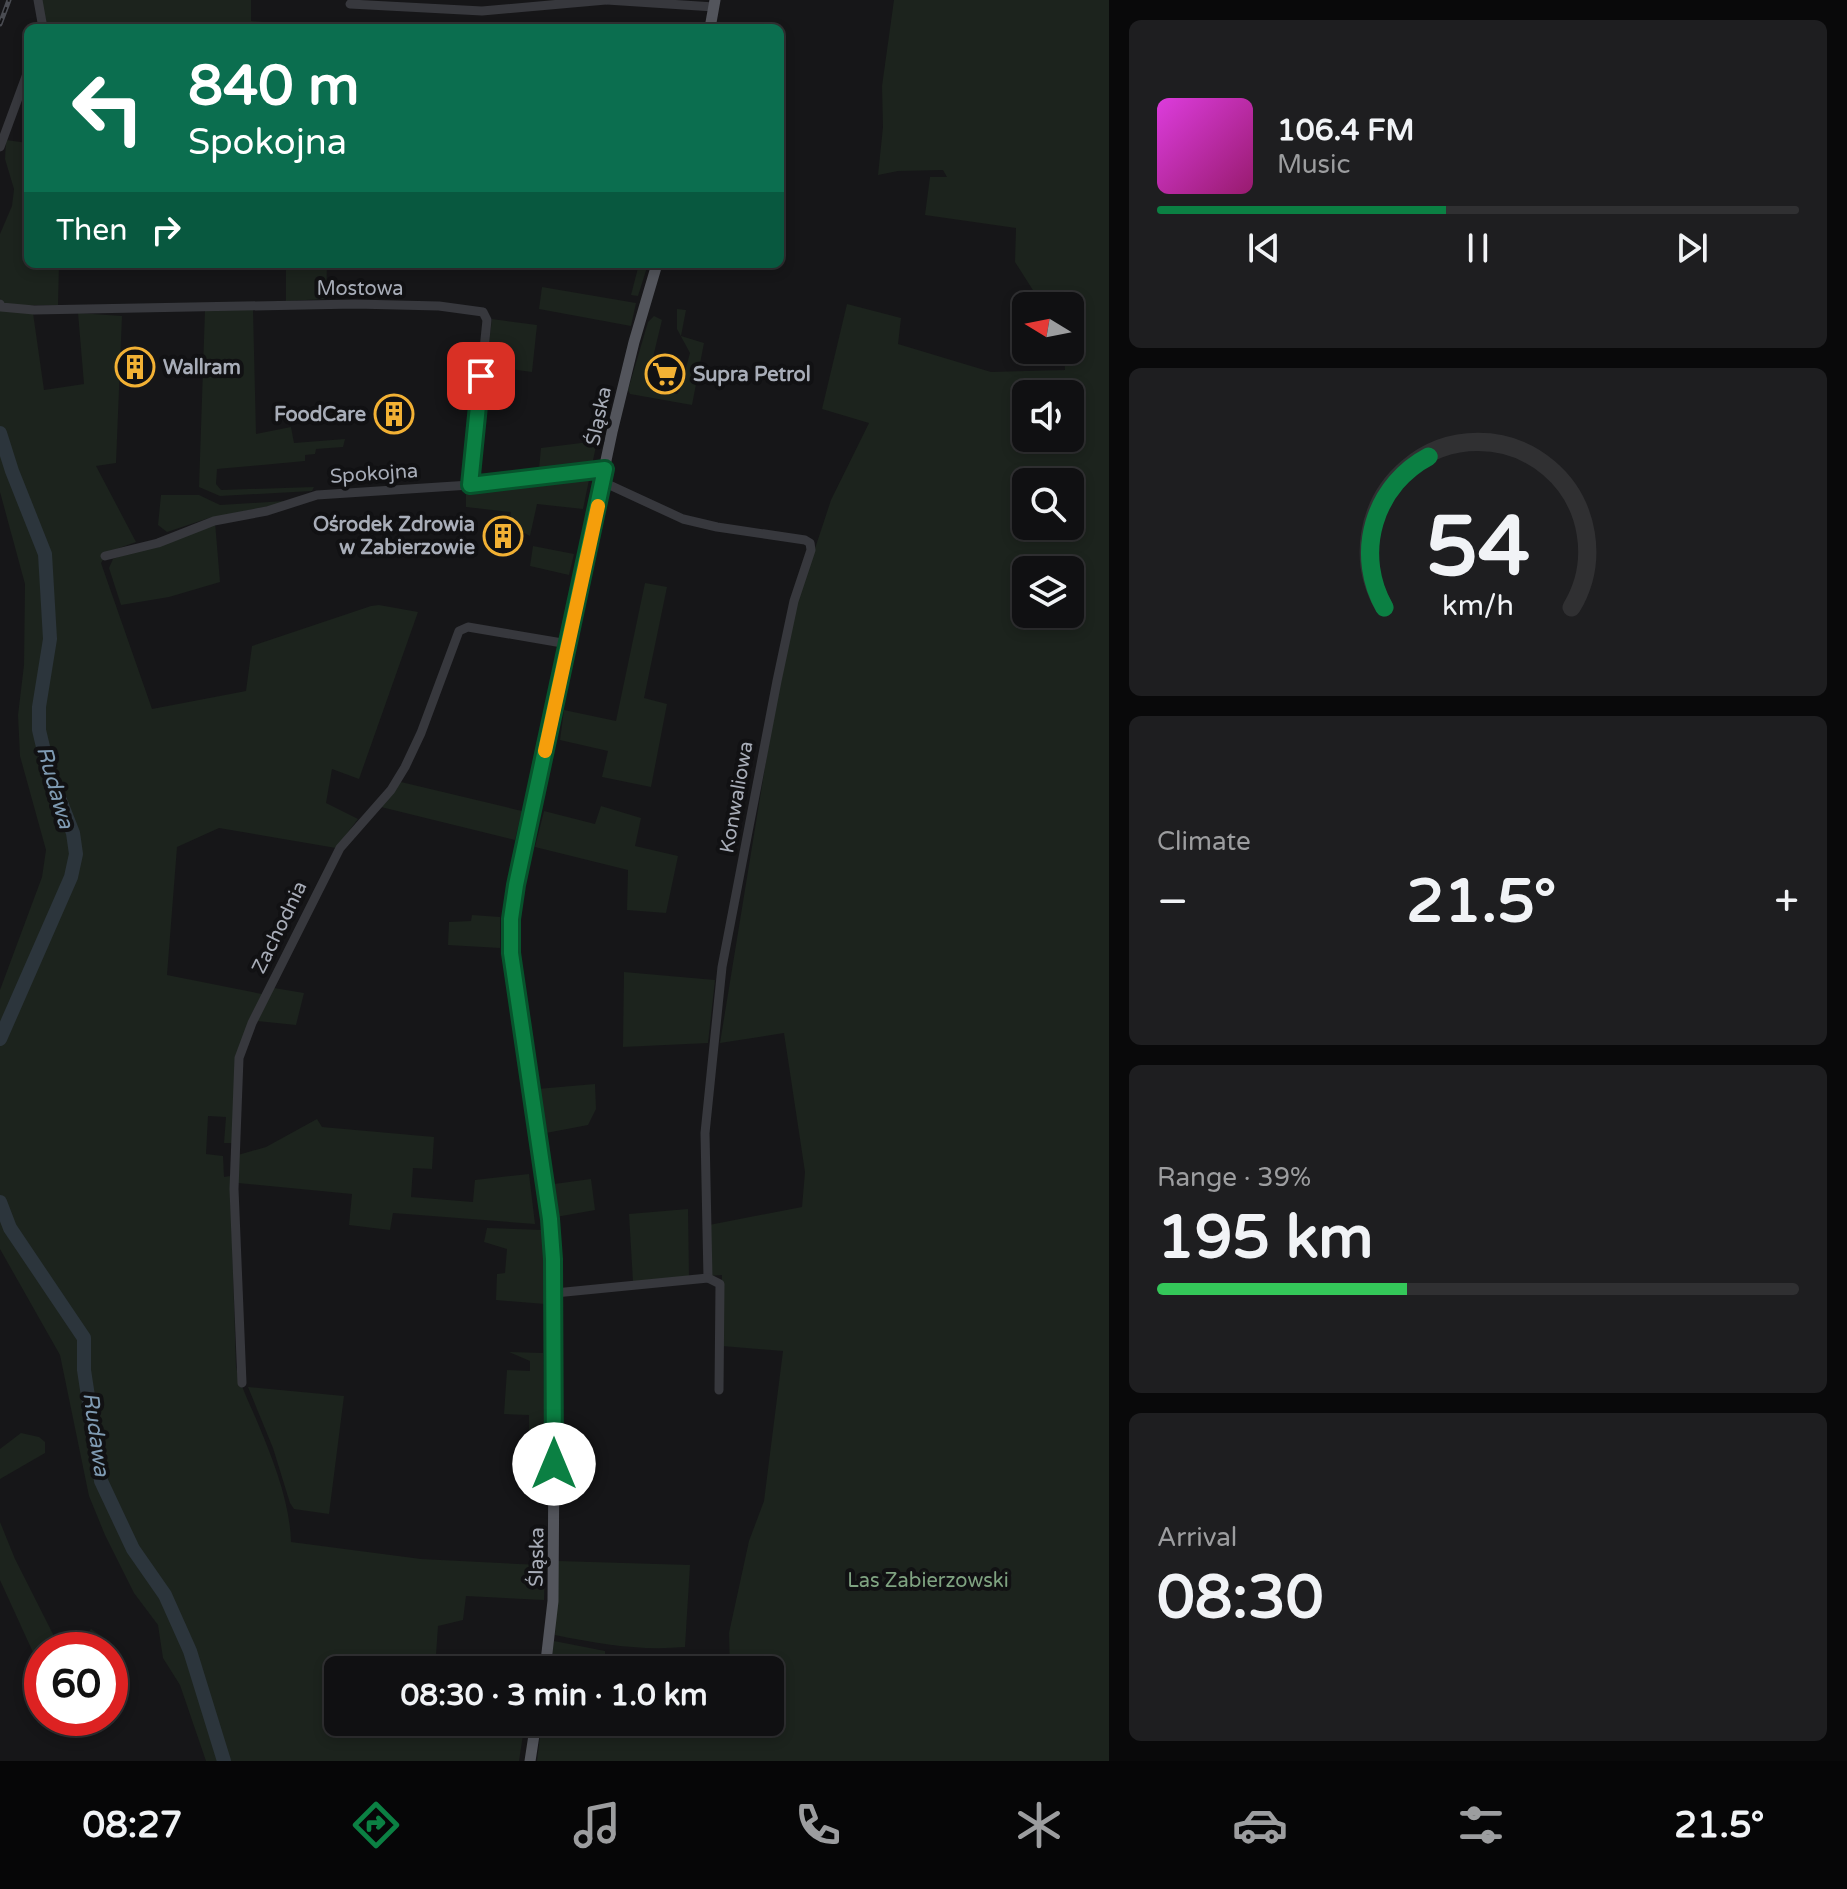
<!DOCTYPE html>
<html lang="en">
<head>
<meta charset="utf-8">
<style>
  body { margin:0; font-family:"Varela Round",sans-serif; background:#1e1e20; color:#f1f3f6; height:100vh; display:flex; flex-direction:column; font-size:30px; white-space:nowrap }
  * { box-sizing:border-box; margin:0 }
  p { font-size:26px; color:#9c9d9f }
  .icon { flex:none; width:44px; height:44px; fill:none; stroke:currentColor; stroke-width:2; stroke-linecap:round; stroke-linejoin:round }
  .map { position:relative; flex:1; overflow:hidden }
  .drawer { display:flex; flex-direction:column; gap:20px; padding:20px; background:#09090a; width:738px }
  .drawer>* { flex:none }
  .guide { position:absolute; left:24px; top:24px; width:760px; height:244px; border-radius:12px; box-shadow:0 4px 12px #0003,0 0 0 2px #303032; background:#0b6e4f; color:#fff; overflow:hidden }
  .needle { width:52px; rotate:280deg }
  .tools { position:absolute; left:1012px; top:292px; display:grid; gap:16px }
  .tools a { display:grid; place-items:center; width:72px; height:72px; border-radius:12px; background:#101012; box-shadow:0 4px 12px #0003,0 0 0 2px #303032; font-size:40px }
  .speed { position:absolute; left:24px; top:1632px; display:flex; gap:16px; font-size:40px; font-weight:700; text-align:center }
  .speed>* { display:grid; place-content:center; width:104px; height:104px; border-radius:50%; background:#101012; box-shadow:0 4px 12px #0003,0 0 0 2px #303032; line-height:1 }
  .speed .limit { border:12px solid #d22; background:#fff; color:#111 }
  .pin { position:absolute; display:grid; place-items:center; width:68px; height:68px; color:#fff; margin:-34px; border-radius:16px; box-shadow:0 4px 12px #0006 }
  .me { position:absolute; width:88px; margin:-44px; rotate:0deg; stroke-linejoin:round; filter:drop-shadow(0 0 6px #0008) }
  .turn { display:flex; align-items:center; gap:28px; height:168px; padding:0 32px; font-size:36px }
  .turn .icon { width:104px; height:104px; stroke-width:2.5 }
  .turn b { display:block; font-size:56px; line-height:68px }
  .then { display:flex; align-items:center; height:76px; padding:0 32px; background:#0003; gap:16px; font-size:30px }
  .big { font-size:60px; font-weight:700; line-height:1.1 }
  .drawer .widget { flex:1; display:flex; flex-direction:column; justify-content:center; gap:12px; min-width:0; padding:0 28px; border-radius:12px; background:#1e1e20 }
  .drawer .dial { align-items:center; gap:0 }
  .dial svg { height:208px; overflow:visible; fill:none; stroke:#303032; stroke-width:7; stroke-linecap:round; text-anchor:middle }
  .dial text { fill:#f1f3f6; stroke:none }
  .song { display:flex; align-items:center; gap:24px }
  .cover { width:96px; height:96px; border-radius:12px; background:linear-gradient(135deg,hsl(300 70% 55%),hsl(320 70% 35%)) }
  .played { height:8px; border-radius:4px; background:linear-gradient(90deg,#0b8043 45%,#303032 45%) }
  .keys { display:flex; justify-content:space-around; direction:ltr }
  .heat { display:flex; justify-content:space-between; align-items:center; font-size:44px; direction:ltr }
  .charge { height:12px; border-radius:6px; background:linear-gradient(90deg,#34c759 39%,#303032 0) }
  .trip { position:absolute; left:324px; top:1656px; width:460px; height:80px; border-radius:12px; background:#101012; box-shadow:0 4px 12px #0003,0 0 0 2px #303032; font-weight:700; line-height:80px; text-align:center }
  .dock { display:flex; height:128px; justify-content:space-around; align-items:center; background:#060607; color:#9c9d9f }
  .dock .icon { width:56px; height:56px }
  .dock .active { color:#0b8043 }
  .dock b { font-size:36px; color:#f1f3f6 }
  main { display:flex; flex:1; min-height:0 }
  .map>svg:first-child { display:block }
  .green { fill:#1c231d; fill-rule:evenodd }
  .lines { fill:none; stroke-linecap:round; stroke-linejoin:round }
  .river { stroke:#2c353c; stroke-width:14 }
  .minor { stroke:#37383d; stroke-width:9 }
  .major { stroke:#53555c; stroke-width:11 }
  .rail-casing { stroke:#4a4c52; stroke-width:5 }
  .rail { stroke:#111113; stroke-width:2; stroke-dasharray:6; stroke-linecap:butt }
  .route-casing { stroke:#07532c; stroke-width:20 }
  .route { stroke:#0b8043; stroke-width:14 }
  .slow { stroke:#f59e0b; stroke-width:14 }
  .labels { text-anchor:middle; stroke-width:8; stroke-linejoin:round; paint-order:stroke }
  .street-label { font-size:20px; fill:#a8adb8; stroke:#111113 }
  .poi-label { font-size:20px; font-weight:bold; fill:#a8adb8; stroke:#111113; text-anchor:start }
  .park-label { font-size:20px; fill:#7fa381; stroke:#111113 }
  .water-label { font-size:22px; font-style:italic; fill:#7f9bb3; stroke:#111113 }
</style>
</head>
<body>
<main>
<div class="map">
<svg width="1109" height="1761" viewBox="0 0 1109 1761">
  <rect width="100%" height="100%" fill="#161618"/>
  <g class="green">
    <path d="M38 0H251V21L340 28H40Z"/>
    <path d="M894 0H1109V1761H537L540 1736H637L638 1722H770V1670H730L729 1633 749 1541 764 1501 783 1351 722 1346V1275L708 1276 709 1225 802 1207 805 1172 784 1033 720 1043 782 663 798 600 831 500 869 423 822 409 847 304 901 318 898 344 991 372 1065 370 1064 350H1070V306H1043L1015 262 1016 228 925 215 930 177H947L943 170 898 171 878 175 883 127 882 86ZM1026 394H1070V438H1026ZM1026 482H1070V526H1026ZM1026 570H1070V614H1026Z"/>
    <path d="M6 140 28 143V264H59L58 305H2L0 298V234L12 206 14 189 5 159Z"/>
    <path d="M286 264H327L326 299 286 301Z"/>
    <path d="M639 264H648L638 296 631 295Z"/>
    <path d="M542 287 636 303 631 326 539 309Z"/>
    <path d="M677 309 686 310 681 336 704 343 692 405 630 394 628 390 648 322 654 316 662 320 647 382 654 389 677 394 680 390 690 353 677 329Z"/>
    <path d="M0 310 33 313 44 390 84 384 78 313 122 316 116 463 96 466 136 542 108 552 101 563 152 709 246 691 252 646 371 606 379 605 418 612 359 779 332 769 326 803 358 819 336 848 219 828 177 847 167 975 262 994 235 1058 234 1143H224L226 1117 208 1116 206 1154 223 1156 224 1177 230 1176 236 1367C241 1388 251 1406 259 1426 274 1462 290 1503 291 1542L421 1559 540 1565V1538H546L544 1600 466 1596 463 1620 438 1626 435 1670H338V1722H525L519 1761H206L180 1685 163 1658 158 1625 134 1593 105 1535 89 1496 60 1355 0 1249V990L42 877 46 850 20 756 18 715 24 665 25 584 0 492Z"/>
    <path d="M205 310H253L256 434 291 427 294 443 345 439 343 447 316 449 315 454 305 455V461L217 469 216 484 221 490 314 487 312 491 220 496 199 487Z"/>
    <path d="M492 319 537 325 532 372 486 366Z"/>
    <path d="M597 441 583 509 537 504 530 536 509 525 511 512 466 507V491L538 481 541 448Z"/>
    <path d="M161 495H199L220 505 300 500 209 518 167 532 158 525Z"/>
    <path d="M215 522 220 582 169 597 121 605 109 568 113 559Z"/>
    <path d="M533 546 574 554 569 575 530 566Z"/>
    <path d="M645 583 667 587 644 698 667 704 651 787 602 777 608 751 560 740 564 710 616 721Z"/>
    <path d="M401 782 522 811 515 840 381 807Z"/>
    <path d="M601 806 641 818 635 846 678 856 666 913 627 910 628 870 535 847 544 811 595 824Z"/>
    <path d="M472 915 500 917V948L448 945 449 922 471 921Z"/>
    <path d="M624 972 715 980 708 1043 623 1047Z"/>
    <path d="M274 988 304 993 296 1025 257 1021Z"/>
    <path d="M595 1084 596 1109 588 1125 546 1133 537 1089Z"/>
    <path d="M317 1119 322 1127 434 1137 432 1169 413 1168 411 1197 473 1202 475 1180 529 1174 535 1224 393 1213 390 1230 349 1225 352 1194 238 1183V1155L266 1147Z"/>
    <path d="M591 1179 595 1210 556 1217 554 1184Z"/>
    <path d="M688 1209 689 1277 633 1282 629 1214Z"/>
    <path d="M487 1228 543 1230 545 1304 496 1300 497 1274 505 1273 507 1249 484 1242Z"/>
    <path d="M509 1352 543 1353 545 1446H529V1415L504 1414 507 1370 530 1371V1361Z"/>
    <path d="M248 1387 344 1396 329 1514 294 1509 290 1503 273 1448Z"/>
    <path d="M21 1433 39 1437 45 1442V1453L0 1479V1449Z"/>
    <path d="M0 1522 15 1559 61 1650H42V1672L0 1580Z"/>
    <path d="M558 1561 690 1565 685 1647C640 1651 599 1644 555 1635Z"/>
    <path d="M91 1629 103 1637 97 1650H74Z"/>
    <path d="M554 1641 605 1651V1670H550Z"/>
  </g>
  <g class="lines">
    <g class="river">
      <path d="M0 433 12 471 45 554 50 639 39 707V730L49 772 73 833 76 854 71 877 0 1039"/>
      <path d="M0 1202 10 1228 84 1338V1370L101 1481 133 1549 165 1595 190 1651 224 1761"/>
    </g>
    <g class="minor">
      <path d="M38 0 43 28"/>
      <path d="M607 0 714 7"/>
      <path d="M350 4 482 11 606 0"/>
      <path d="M0 147 28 71"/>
      <path d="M0 304 1 307 34 310 355 304 439 306 483 312 487 320 470 485"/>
      <path d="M603 482 683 519 717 527 805 540 810 543 811 550 794 601 777 681 722 967 705 1133 708 1278 720 1284 719 1390"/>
      <path d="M105 556 158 543 214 521 267 511 317 495 470 485 605 469"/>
      <path d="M555 1293 708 1278"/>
      <path d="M242 1383 234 1189 239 1058 252 1023 340 848 391 790 405 767 421 733 459 631 468 627 568 644"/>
    </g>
    <g class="major">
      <path d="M710 28 715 0"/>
      <path d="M545 1670 553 1601 555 1293 550 1219 511 953 516 885 612 432 634 342 657 264"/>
      <path d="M530 1761 536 1722"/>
    </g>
    <g class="rail-casing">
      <path id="rail" d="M0 24 9 0"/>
    </g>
    <use href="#rail" class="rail"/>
  </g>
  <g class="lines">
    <g class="route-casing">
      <path id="route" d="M481 376 470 485 605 469 516 885 511 919V953L550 1219 553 1259 554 1464"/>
    </g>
    <use href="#route" class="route"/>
    <path class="slow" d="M545 751 598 506"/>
  </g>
  <defs>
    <g id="building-ring" transform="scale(2)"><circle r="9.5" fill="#111113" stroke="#f2b134" stroke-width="1.5"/><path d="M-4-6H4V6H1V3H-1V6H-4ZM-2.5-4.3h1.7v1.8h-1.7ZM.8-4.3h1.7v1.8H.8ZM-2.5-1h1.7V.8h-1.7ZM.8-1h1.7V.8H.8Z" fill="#f2b134"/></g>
    <g id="supermarket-ring" transform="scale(2)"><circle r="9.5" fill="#111113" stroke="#f2b134" stroke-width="1.5"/><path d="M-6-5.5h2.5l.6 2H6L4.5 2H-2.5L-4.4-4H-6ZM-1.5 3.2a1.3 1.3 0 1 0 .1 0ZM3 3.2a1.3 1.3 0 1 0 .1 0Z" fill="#f2b134"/></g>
  </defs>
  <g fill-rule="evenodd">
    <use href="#building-ring" x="135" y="367"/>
    <use href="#supermarket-ring" x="665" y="374"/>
    <use href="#building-ring" x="394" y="414"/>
    <use href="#building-ring" x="503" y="536"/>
  </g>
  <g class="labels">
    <g class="street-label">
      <text x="360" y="295">Mostowa</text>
      <text transform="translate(598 416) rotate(-78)" y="7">Śląska</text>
      <text transform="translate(374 473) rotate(-4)" y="7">Spokojna</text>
      <text transform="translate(736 797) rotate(-80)" y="7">Konwaliowa</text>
      <text transform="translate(279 927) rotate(-64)" y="7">Zachodnia</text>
      <text transform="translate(536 1557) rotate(-89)" y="7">Śląska</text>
    </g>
    <g class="poi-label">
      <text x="163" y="374">Wallram</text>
      <text x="693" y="381">Supra Petrol</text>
      <text x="366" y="421" text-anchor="end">FoodCare</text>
      <text x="475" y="531" text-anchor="end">Ośrodek Zdrowia<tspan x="475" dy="23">w Zabierzowie</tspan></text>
    </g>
    <g class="park-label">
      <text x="928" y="1587">Las Zabierzowski</text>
    </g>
    <g class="water-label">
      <text transform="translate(56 787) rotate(74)" y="8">Rudawa</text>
      <text transform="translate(97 1434) rotate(82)" y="8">Rudawa</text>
    </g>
  </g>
</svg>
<div class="tools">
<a><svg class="needle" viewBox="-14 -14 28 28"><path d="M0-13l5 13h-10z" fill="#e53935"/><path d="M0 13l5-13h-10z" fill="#9c9d9f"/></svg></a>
<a><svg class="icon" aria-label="sound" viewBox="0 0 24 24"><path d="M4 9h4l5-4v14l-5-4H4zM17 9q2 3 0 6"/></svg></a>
<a><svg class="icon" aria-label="search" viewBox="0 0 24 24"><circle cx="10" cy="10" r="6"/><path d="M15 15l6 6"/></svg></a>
<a><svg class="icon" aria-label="layers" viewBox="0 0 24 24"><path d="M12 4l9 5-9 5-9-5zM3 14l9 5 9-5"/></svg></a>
</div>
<div class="speed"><div class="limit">60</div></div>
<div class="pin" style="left:481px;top:376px;background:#d93025"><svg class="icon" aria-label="arrive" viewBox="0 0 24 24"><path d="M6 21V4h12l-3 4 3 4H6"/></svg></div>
<svg class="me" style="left:554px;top:1464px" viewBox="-20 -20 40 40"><circle r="19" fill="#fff"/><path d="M0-13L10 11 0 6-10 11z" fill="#0b8043"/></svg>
<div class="trip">08:30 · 3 min · 1.0 km</div>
<div class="guide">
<div class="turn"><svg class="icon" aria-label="left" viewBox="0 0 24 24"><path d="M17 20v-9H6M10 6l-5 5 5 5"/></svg><div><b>840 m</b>Spokojna</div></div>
<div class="then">Then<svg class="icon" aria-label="right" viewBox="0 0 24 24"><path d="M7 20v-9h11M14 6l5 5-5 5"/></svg></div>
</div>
</div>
<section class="drawer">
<div class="widget">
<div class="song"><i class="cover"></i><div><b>106.4 FM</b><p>Music</p></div></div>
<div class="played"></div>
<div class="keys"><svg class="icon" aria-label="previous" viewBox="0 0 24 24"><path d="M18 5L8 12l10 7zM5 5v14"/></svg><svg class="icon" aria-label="pause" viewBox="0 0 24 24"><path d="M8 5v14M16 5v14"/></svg><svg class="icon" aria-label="next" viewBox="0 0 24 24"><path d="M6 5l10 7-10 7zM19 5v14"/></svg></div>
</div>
<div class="widget dial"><svg viewBox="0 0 100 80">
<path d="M14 69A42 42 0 1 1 86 69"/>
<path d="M14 69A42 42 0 0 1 31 11" stroke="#0b8043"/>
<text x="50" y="56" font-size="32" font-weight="700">54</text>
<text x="50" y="72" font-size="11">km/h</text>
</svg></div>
<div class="widget"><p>Climate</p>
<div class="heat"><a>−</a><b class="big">21.5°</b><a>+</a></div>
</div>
<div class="widget"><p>Range · 39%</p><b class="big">195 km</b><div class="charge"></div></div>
<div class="widget"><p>Arrival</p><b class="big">08:30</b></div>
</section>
</main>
<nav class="dock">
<b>08:27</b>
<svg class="icon active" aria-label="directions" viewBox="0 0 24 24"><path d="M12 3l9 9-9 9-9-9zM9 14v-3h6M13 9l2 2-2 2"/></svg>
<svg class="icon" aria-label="music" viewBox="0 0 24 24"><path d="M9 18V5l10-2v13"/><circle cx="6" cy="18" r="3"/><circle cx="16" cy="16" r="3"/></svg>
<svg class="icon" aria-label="phone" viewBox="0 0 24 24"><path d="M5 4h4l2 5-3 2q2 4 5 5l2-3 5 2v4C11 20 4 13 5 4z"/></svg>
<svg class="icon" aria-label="climate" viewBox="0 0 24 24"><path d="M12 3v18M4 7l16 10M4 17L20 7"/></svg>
<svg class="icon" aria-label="car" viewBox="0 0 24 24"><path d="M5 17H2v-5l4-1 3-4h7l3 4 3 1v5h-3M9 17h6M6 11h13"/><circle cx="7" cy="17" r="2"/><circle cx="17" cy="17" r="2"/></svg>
<svg class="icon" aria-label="filters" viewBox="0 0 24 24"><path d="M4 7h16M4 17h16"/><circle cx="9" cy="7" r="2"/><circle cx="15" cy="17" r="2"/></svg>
<b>21.5°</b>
</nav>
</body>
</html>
